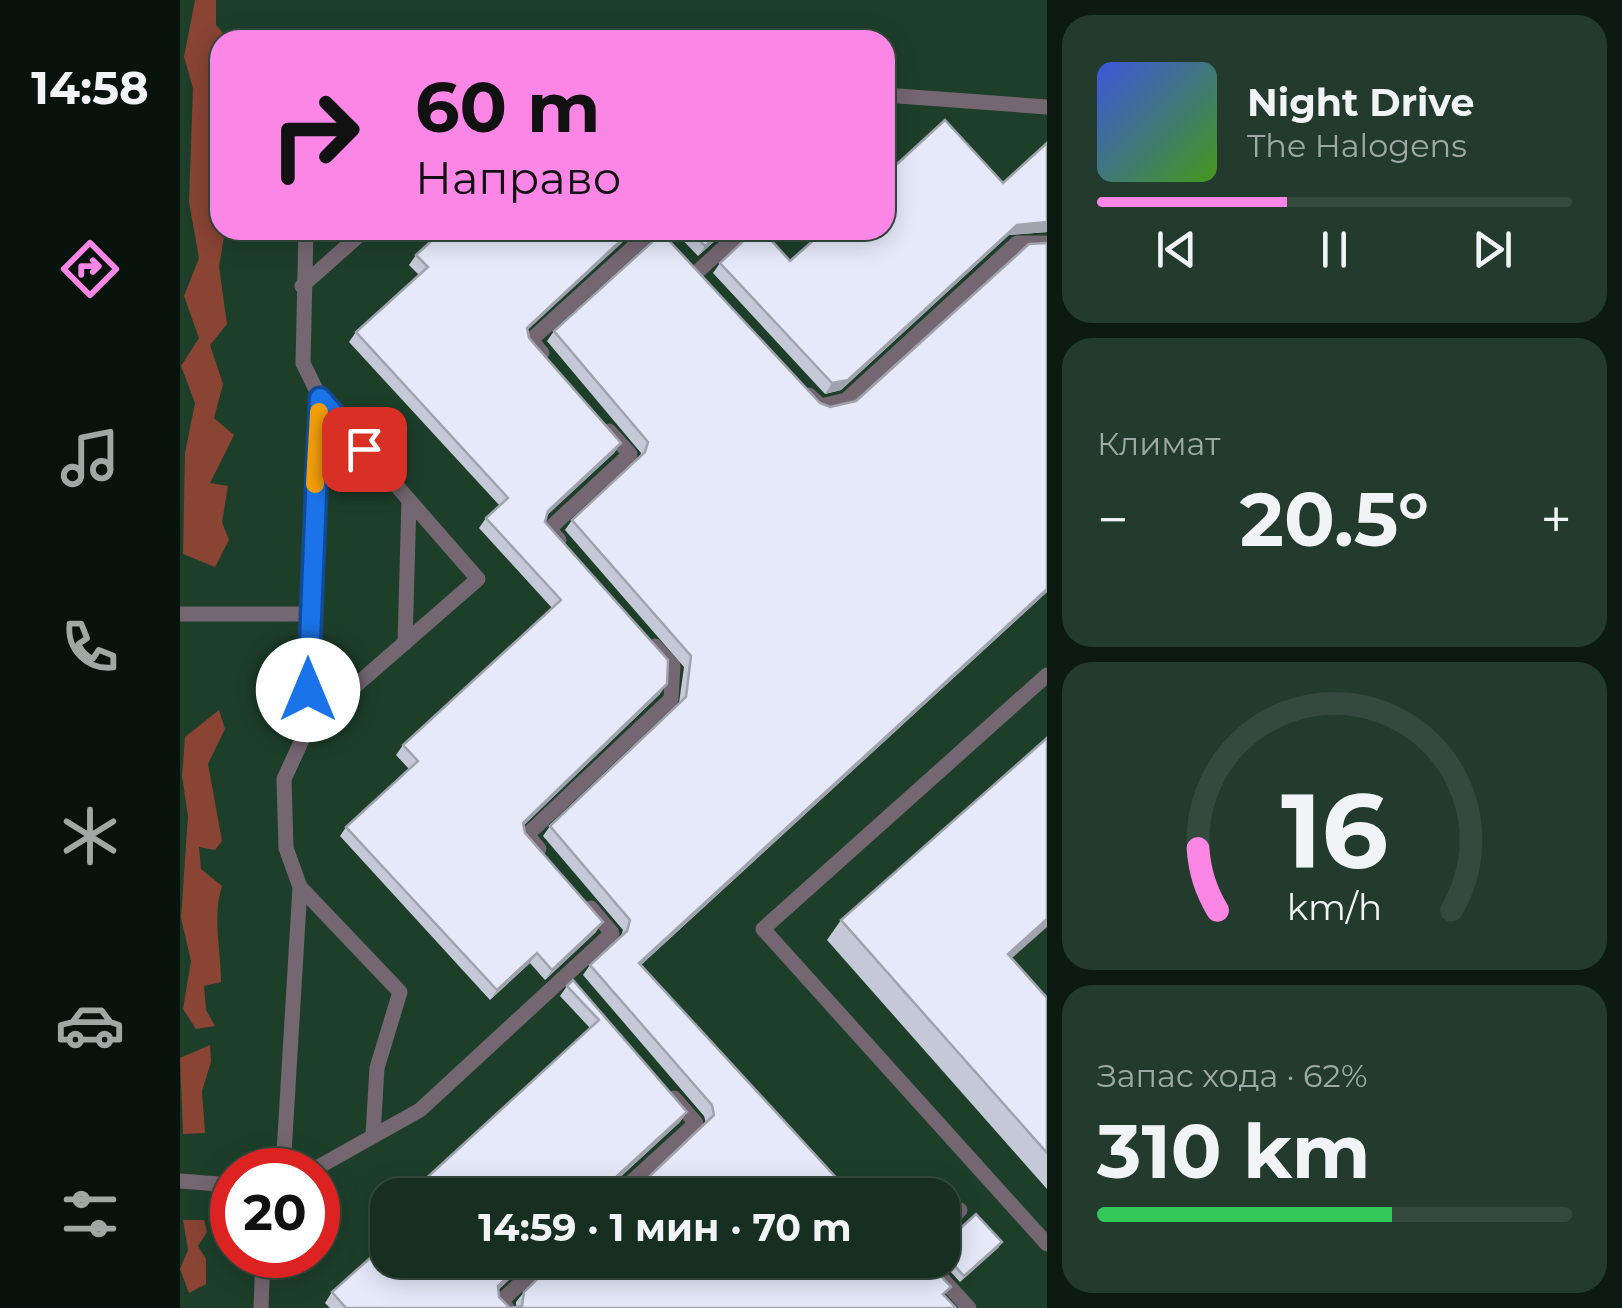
<!DOCTYPE html>
<html lang="ru">
<head>
<meta charset="utf-8">
<style>
  body { margin:0; font-family:Montserrat,sans-serif; background:#233b2d; color:#f1f3f6; height:100vh; display:flex; flex-direction:column; font-size:38px; white-space:nowrap }
  * { box-sizing:border-box; margin:0 }
  p { font-size:32px; color:#9ea9a5 }
  .icon { flex:none; width:55px; height:55px; fill:none; stroke:currentColor; stroke-width:2; stroke-linecap:round; stroke-linejoin:round }
  .map { position:relative; flex:1; overflow:hidden }
  .drawer { display:flex; flex-direction:column; gap:15px; padding:15px; background:#0c1a12; width:575px }
  .drawer>* { flex:none }
  .banner { position:absolute; left:30px; top:30px; width:685px; height:210px; border-radius:30px; box-shadow:0 5px 25px #0003,0 0 0 2px #354a3e; background:#fb86e5; color:#111; overflow:hidden }
  .speed { position:absolute; left:30px; top:1148px; display:flex; gap:20px; font-size:50px; font-weight:700; text-align:center }
  .speed>* { display:grid; place-content:center; width:130px; height:130px; border-radius:50%; background:#162f20; box-shadow:0 5px 25px #0003,0 0 0 2px #354a3e; line-height:1 }
  .speed .limit { border:15px solid #d22; background:#fff; color:#111 }
  .pin { position:absolute; display:grid; place-items:center; width:85px; height:85px; color:#fff; margin:-42px; border-radius:20px; box-shadow:0 5px 15px #0006 }
  .me { position:absolute; width:110px; margin:-55px; rotate:0deg; stroke-linejoin:round; filter:drop-shadow(0 0 8px #0008) }
  .turn { display:flex; align-items:center; gap:35px; height:210px; padding:0 40px; font-size:45px }
  .turn .icon { width:130px; height:130px; stroke-width:2.5 }
  .turn b { display:block; font-size:70px; line-height:85px }
  .big { font-size:75px; font-weight:700; line-height:1.1 }
  .drawer .card { flex:1; display:flex; flex-direction:column; justify-content:center; gap:15px; min-width:0; padding:0 35px; border-radius:30px; background:#233b2d }
  .drawer .dial { align-items:center; gap:0 }
  .dial svg { height:260px; overflow:visible; fill:none; stroke:#354a3e; stroke-width:7; stroke-linecap:round; text-anchor:middle }
  .dial text { fill:#f1f3f6; stroke:none }
  .song { display:flex; align-items:center; gap:30px }
  .cover { width:120px; height:120px; border-radius:15px; background:linear-gradient(135deg,hsl(230 70% 55%),hsl(100 70% 35%)) }
  .played { height:10px; border-radius:5px; background:linear-gradient(90deg,#fb86e5 40%,#354a3e 40%) }
  .keys { display:flex; justify-content:space-around; direction:ltr }
  .heat { display:flex; justify-content:space-between; align-items:center; font-size:55px; direction:ltr }
  .charge { height:15px; border-radius:8px; background:linear-gradient(90deg,#34c759 62%,#354a3e 0) }
  .trip { position:absolute; left:190px; top:1178px; width:590px; height:100px; border-radius:30px; background:#162f20; box-shadow:0 5px 25px #0003,0 0 0 2px #354a3e; font-weight:700; line-height:100px; text-align:center }
  main { display:flex; flex:1; min-height:0 }
  .tabs { display:flex; flex-direction:column; width:180px; justify-content:space-around; align-items:center; background:#09130d; color:#9ea9a5 }
  .tabs .icon { width:70px; height:70px }
  .tabs .current { color:#fb86e5 }
  .tabs b { font-size:45px; color:#f1f3f6 }
  .map>svg:first-child { display:block }
  .green { fill:#894433 }
  .lines { fill:none; stroke-linecap:round; stroke-linejoin:round }
  .lane { stroke:#756772; stroke-width:15 }
  .wall { fill:#c5c8d6 }
  .shaded-wall { fill:#a0a3ae }
  .building { fill:#e5e9f9; stroke:#a0a3ae; stroke-width:2.5 }
  .route-casing { stroke:#114b97; stroke-width:25 }
  .route { stroke:#1a73e8; stroke-width:18 }
  .slow { stroke:#f59e0b; stroke-width:18 }
</style>
</head>
<body>
<main>
<nav class="tabs">
<b>14:58</b>
<svg class="icon current" aria-label="directions" viewBox="0 0 24 24"><path d="M12 3l9 9-9 9-9-9zM9 14v-3h6M13 9l2 2-2 2"/></svg>
<svg class="icon" aria-label="music" viewBox="0 0 24 24"><path d="M9 18V5l10-2v13"/><circle cx="6" cy="18" r="3"/><circle cx="16" cy="16" r="3"/></svg>
<svg class="icon" aria-label="phone" viewBox="0 0 24 24"><path d="M5 4h4l2 5-3 2q2 4 5 5l2-3 5 2v4C11 20 4 13 5 4z"/></svg>
<svg class="icon" aria-label="climate" viewBox="0 0 24 24"><path d="M12 3v18M4 7l16 10M4 17L20 7"/></svg>
<svg class="icon" aria-label="car" viewBox="0 0 24 24"><path d="M5 17H2v-5l4-1 3-4h7l3 4 3 1v5h-3M9 17h6M6 11h13"/><circle cx="7" cy="17" r="2"/><circle cx="17" cy="17" r="2"/></svg>
<svg class="icon" aria-label="filters" viewBox="0 0 24 24"><path d="M4 7h16M4 17h16"/><circle cx="9" cy="7" r="2"/><circle cx="15" cy="17" r="2"/></svg>
</nav>
<div class="map">
<svg width="867" height="1308" viewBox="0 0 867 1308">
  <rect width="100%" height="100%" fill="#1d3f2a"/>
  <g class="green">
    <path d="M15 0H36V25L49 40H40V230H45L39 267 47 324 30 345 43 384 34 418 54 435 30 483 48 486 42 522 49 540 35 567 3 554 5 453 15 403 1 366 19 338 4 296 19 258 9 202 13 88 4 57Z"/>
    <path d="M39 710 45 729 28 764 42 841 35 850 19 847 21 869 42 886C32 916 41 950 41 982L24 986 26 1010 35 1026 16 1029 3 1009 11 961 1 918 8 816 2 776 5 737Z"/>
    <path d="M30 1045 31 1062 22 1091 25 1133 3 1134 0 1058Z"/>
    <path d="M3 1220H24L27 1232 18 1246 26 1259V1284L9 1293 0 1269 8 1250Z"/>
  </g>
  <g class="lines">
    <g class="lane">
      <path d="M705 95 867 107"/>
      <path d="M515 274 563 230"/>
      <path d="M122 286 185 230"/>
      <path d="M362 353 351 340 472 230"/>
      <path d="M629 395 641 406 666 400 837 243H867"/>
      <path d="M379 540 369 529 450 454 429 431"/>
      <path d="M0 614H129"/>
      <path d="M225 643 229 500"/>
      <path d="M867 675 583 929 867 1244"/>
      <path d="M128 727 298 579 140 398"/>
      <path d="M359 849 347 835 491 699 493 666 475 646"/>
      <path d="M120 887 220 992 197 1068 193 1134"/>
      <path d="M103 1170 120 887 106 848 104 779 128 727 129 614 140 398 123 363 126 230"/>
      <path d="M133 1170 240 1110 432 933 411 908"/>
      <path d="M0 1181 52 1185"/>
      <path d="M437 1195 516 1123 494 1098"/>
      <path d="M762 1228 780 1210"/>
      <path d="M745 1260 789 1308"/>
      <path d="M81 1308 83 1255"/>
      <path d="M327 1308 321 1301 366 1260"/>
    </g>
  </g>
  <g class="wall">
    <path d="M823 183 867 232 829 235 661 390 645 394 533 273 540 263 610 261Z"/>
    <path d="M493 230H547L518 256Z"/>
    <path d="M236 255 348 330 349 338 441 443 434 453 367 515 365 522 480 694 344 825 345 833 416 932 365 980 350 963 310 1000 160 836 166 827 229 769 216 755 223 745 372 608 299 528 306 518 320 506 169 342 176 332 239 275 229 265Z"/>
    <path d="M374 331 640 403 867 592 461 965 672 1195H228L410 1028 380 996 387 986 507 1112 500 1122 435 1182 433 1186 437 1193H452L526 1123 524 1116 403 975 410 965 441 936 443 930 363 836 370 826 499 703 504 667 385 530 392 520 460 457 461 453 367 341Z"/>
    <path d="M661 920 832 958 867 998V1189L647 940Z"/>
    <path d="M208 1214V1229L202 1223Z"/>
    <path d="M822 1242 818 1248 780 1282 760 1260H762V1245Z"/>
    <path d="M208 1260H350L318 1290 319 1297 330 1308 336 1307V1302L344 1292 376 1261 375 1260H732L776 1308H150L145 1303 152 1292Z"/>
  </g>
  <g class="shaded-wall">
    <path d="M867 222V232L829 235 661 390 645 394 652 383 837 225Z"/>
    <path d="M452 230H456L340 337 347 328Z"/>
    <path d="M543 230H547L518 256 525 246Z"/>
    <path d="M441 443 434 453 361 521 368 511Z"/>
    <path d="M867 589V592L452 973 459 963Z"/>
    <path d="M487 684 480 694 336 833 343 823Z"/>
    <path d="M867 919V927L814 974 828 954Z"/>
    <path d="M423 922 416 932 365 980 372 970Z"/>
    <path d="M357 953 350 963 310 1000 317 990Z"/>
    <path d="M507 1112 500 1122 429 1187 437 1176Z"/>
    <path d="M822 1242 818 1248 780 1282 784 1276Z"/>
    <path d="M346 1260H350L311 1297 318 1286Z"/>
  </g>
  <g class="building">
    <path d="M765 120 823 183 867 143V222L837 225 668 380 652 383 540 263 575 230H582L610 261 645 230H705V175Z"/>
    <path d="M263 230H452L347 328 349 338 441 443 368 511 365 522 488 660 487 684 343 823 345 833 423 922 372 970 357 953 317 990 166 827 238 761 223 745 381 600 306 518 328 498 176 332 248 267 236 255Z"/>
    <path d="M509 230H543L525 246Z"/>
    <path d="M482 233 640 403 650 407 676 401 849 244 867 243V589L459 963 672 1195H228L419 1020 387 986 393 980 507 1112 437 1176 433 1186 437 1193H452L534 1115 532 1105 410 965 447 931 450 920 370 826 506 697 511 656 392 520 465 452 468 442 374 331Z"/>
    <path d="M867 738V919L828 954 867 998V1153L661 920Z"/>
    <path d="M796 1214 822 1242 784 1276 762 1252V1245Z"/>
    <path d="M208 1242V1260H346L318 1286 319 1297 330 1308 342 1306 344 1292 377 1260H732L737 1266 746 1260 771 1287 763 1294 776 1308H166L152 1292Z"/>
  </g>
  <g class="lines">
    <g class="route-casing">
      <path id="route" d="M128 690 140 398 184 449"/>
    </g>
    <use href="#route" class="route"/>
    <path class="slow" d="M135 484 139 412"/>
  </g>
</svg>
<div class="speed"><div class="limit">20</div></div>
<div class="pin" style="left:184px;top:449px;background:#d93025"><svg class="icon" aria-label="arrive" viewBox="0 0 24 24"><path d="M6 21V4h12l-3 4 3 4H6"/></svg></div>
<svg class="me" style="left:128px;top:690px" viewBox="-20 -20 40 40"><circle r="19" fill="#fff"/><path d="M0-13L10 11 0 6-10 11z" fill="#1a73e8"/></svg>
<div class="trip">14:59 · 1 мин · 70 m</div>
<div class="banner">
<div class="turn"><svg class="icon" aria-label="right" viewBox="0 0 24 24"><path d="M7 20v-9h11M14 6l5 5-5 5"/></svg><div><b>60 m</b>Направо</div></div>
</div>
</div>
<section class="drawer">
<div class="card">
<div class="song"><i class="cover"></i><div><b>Night Drive</b><p>The Halogens</p></div></div>
<div class="played"></div>
<div class="keys"><svg class="icon" aria-label="previous" viewBox="0 0 24 24"><path d="M18 5L8 12l10 7zM5 5v14"/></svg><svg class="icon" aria-label="pause" viewBox="0 0 24 24"><path d="M8 5v14M16 5v14"/></svg><svg class="icon" aria-label="next" viewBox="0 0 24 24"><path d="M6 5l10 7-10 7zM19 5v14"/></svg></div>
</div>
<div class="card"><p>Климат</p>
<div class="heat"><a>−</a><b class="big">20.5°</b><a>+</a></div>
</div>
<div class="card dial"><svg viewBox="0 0 100 80">
<path d="M14 69A42 42 0 1 1 86 69"/>
<path d="M14 69A42 42 0 0 1 8 50" stroke="#fb86e5"/>
<text x="50" y="56" font-size="32" font-weight="700">16</text>
<text x="50" y="72" font-size="11">km/h</text>
</svg></div>
<div class="card"><p>Запас хода · 62%</p><b class="big">310 km</b><div class="charge"></div></div>
</section>
</main>
</body>
</html>
